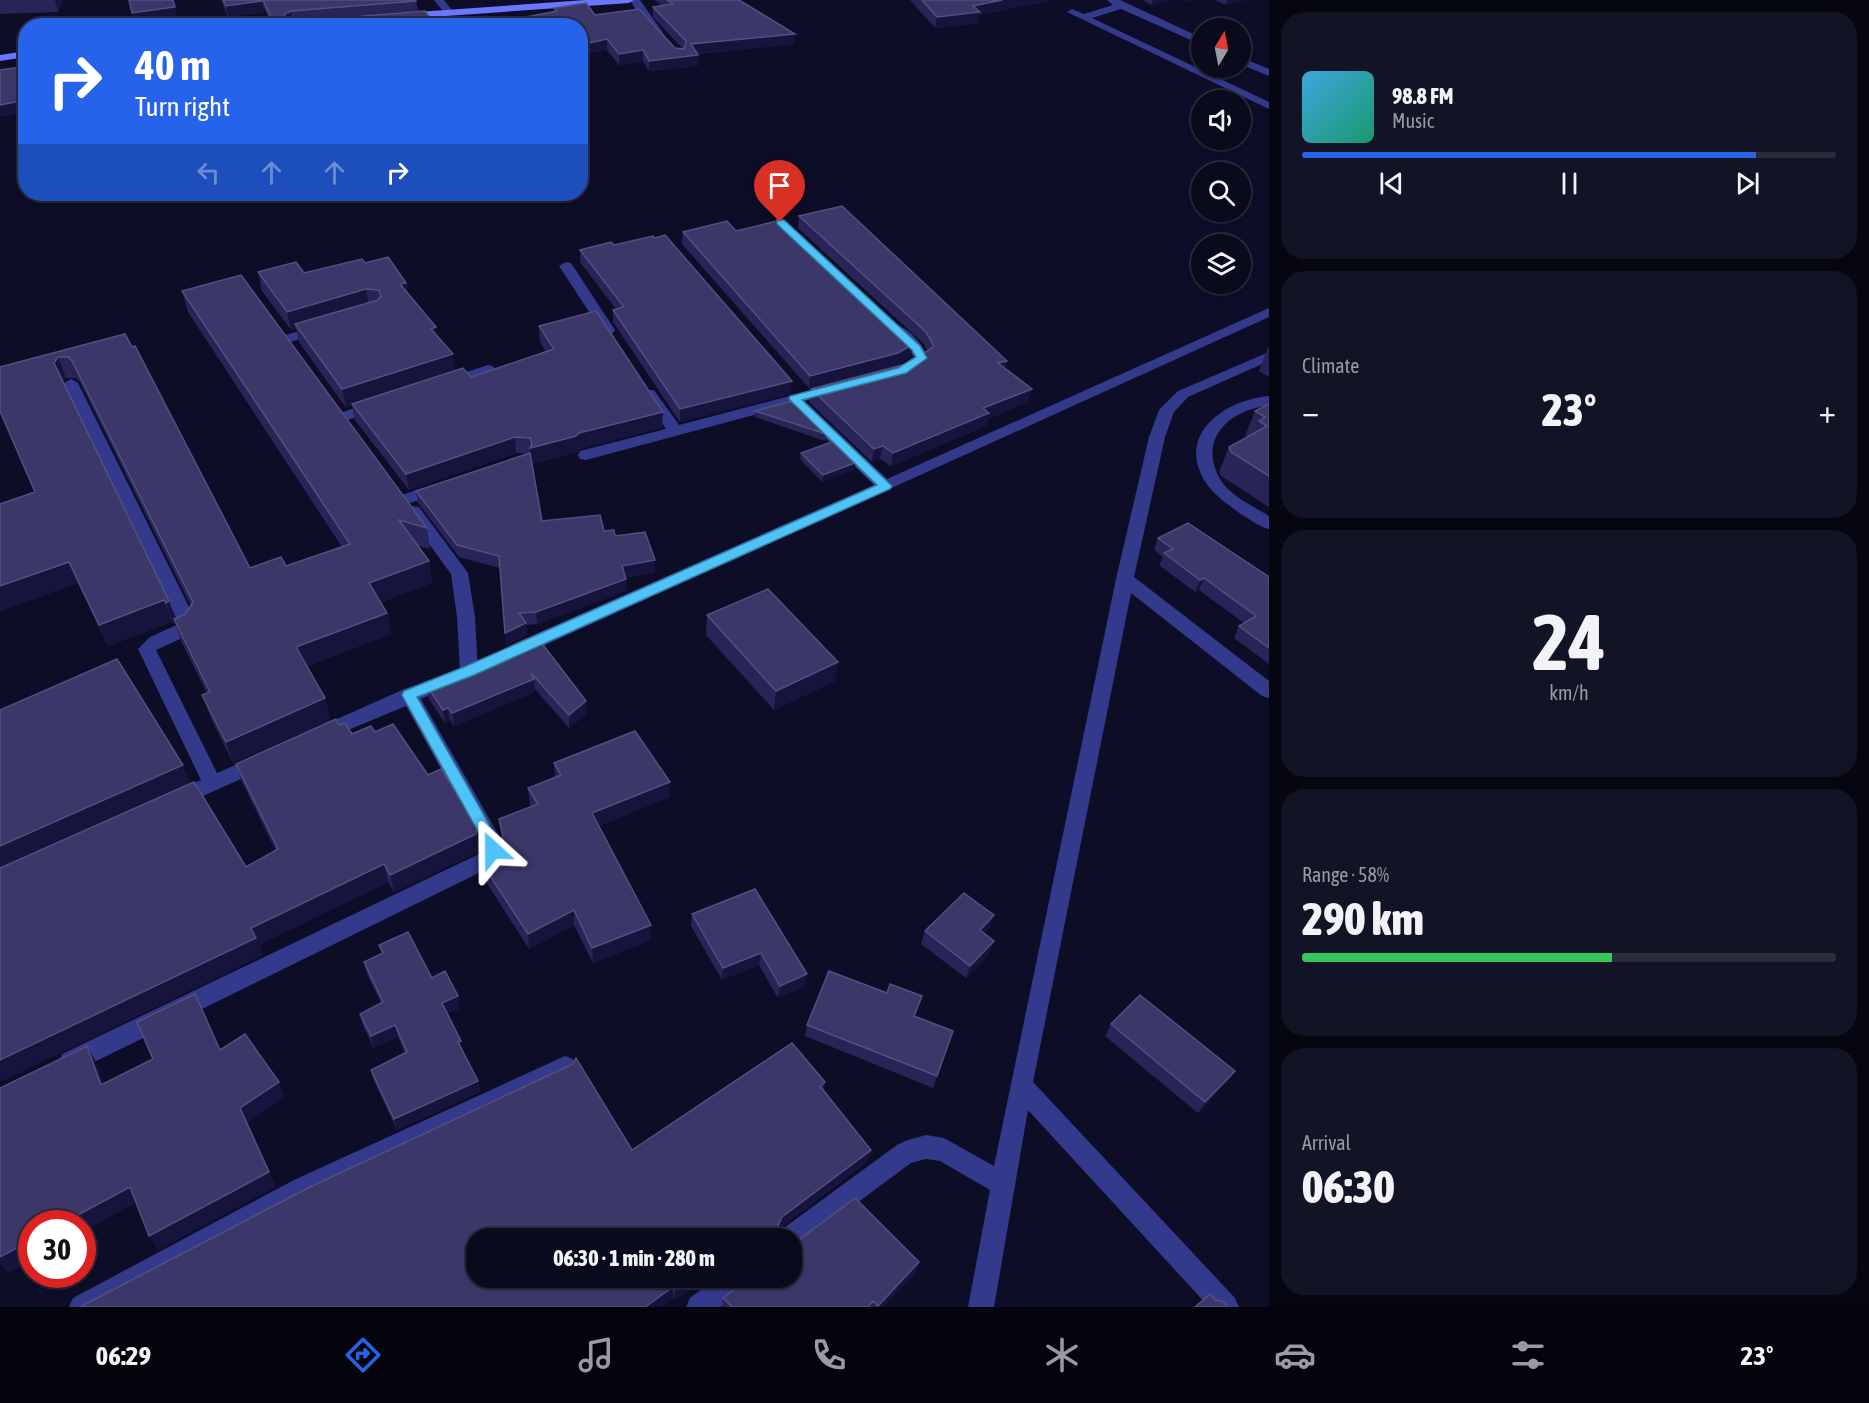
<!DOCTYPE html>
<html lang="en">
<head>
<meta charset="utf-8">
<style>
  body { margin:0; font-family:"Asap Condensed",sans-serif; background:#131326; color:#f1f3f6; height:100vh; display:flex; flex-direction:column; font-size:22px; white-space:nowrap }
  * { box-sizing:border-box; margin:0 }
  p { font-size:20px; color:#999aa4 }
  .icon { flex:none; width:33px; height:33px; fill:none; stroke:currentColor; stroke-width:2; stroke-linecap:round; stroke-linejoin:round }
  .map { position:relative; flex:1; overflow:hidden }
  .panel { display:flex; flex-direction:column; gap:12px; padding:12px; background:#060610; width:600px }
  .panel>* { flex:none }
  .guide { position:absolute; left:18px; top:18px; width:570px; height:183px; border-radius:24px; box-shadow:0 2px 4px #0004,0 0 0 2px #2a2b3b; background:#2563eb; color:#fff; overflow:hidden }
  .needle { width:39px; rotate:10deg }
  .fabs { position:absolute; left:1191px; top:18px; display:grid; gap:12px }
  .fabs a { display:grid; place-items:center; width:60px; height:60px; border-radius:50%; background:#0a0a1d; box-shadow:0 2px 4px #0004,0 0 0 2px #2a2b3b; font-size:30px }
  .speed { position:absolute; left:18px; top:1210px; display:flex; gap:12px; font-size:30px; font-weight:700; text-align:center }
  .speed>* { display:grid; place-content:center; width:78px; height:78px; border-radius:50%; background:#0a0a1d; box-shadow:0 2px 4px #0004,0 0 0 2px #2a2b3b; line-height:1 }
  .speed .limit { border:9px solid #d22; background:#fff; color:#111 }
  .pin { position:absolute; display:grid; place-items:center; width:51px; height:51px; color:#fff; margin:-62px -26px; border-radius:50% 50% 50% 0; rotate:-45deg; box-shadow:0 0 6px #0007 }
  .pin .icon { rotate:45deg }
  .me { position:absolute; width:66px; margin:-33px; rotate:336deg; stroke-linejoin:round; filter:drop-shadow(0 0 4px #0008) }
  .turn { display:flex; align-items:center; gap:21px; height:126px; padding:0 18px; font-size:27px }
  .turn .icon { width:78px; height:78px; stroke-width:2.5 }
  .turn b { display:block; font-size:42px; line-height:51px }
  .lanes { display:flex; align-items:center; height:57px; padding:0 18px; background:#0003; justify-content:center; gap:30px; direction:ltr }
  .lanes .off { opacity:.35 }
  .big { font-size:45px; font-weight:800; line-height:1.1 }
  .panel .widget { flex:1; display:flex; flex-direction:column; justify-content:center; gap:9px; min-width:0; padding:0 21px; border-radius:24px; background:#131326 }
  .panel .dial { align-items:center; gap:0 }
  .dial b { font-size:78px; line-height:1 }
  .song { display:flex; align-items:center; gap:18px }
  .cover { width:72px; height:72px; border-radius:9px; background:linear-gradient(135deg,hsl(200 70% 55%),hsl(160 70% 35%)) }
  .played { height:6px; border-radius:3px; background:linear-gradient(90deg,#2563eb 85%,#2a2b3b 85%) }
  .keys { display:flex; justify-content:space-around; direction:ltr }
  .heat { display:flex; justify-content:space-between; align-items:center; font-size:33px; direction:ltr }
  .charge { height:9px; border-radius:4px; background:linear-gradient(90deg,#34c759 58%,#2a2b3b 0) }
  .trip { position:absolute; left:466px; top:1228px; width:336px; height:60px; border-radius:24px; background:#0a0a1d; box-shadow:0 2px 4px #0004,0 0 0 2px #2a2b3b; font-weight:800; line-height:60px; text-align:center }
  .dock { display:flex; height:96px; justify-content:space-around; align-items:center; background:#04040c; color:#999aa4 }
  .dock .icon { width:42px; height:42px }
  .dock .on { color:#2563eb }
  .dock b { font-size:27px; color:#f1f3f6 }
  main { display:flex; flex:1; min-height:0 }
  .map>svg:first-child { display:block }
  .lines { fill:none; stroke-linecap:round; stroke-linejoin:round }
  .lane { fill:#33398b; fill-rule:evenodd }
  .street { fill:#33398b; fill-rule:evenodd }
  .secondary { fill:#6a76ff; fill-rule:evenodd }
  .wall { fill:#292457; fill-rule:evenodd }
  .shaded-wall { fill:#16133c }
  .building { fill:#3b3769; stroke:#534f80; stroke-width:1.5 }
  .route { fill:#4fc3f7; stroke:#337fa1; stroke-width:1.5 }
</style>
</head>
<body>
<main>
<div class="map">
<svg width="1269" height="1307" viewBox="0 0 1269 1307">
  <rect width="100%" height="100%" fill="#0e0d27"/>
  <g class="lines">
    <path class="lane" d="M434 0H444L454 13 452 15H446Z"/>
    <g class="street">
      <path d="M630 0H640L663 33 662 35H654L644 24Z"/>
      <path d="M1107 0H1120L1202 38V45L1121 9 1092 18 1269 102V109L1067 12 1072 9 1084 14 1113 5Z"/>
      <path d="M1240 57 1269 69V76L1240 64Z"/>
      <path d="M566 262 571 263 615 330 613 333 608 334 601 330 559 266Z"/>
      <path d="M1269 308V317L523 655 517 657 511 655 508 650 511 645 874 485 791 405 586 460 580 459 578 455 580 451 666 429 642 393 644 390H654L679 425 832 385 837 386 839 389 837 392 805 401 887 479Z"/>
      <path d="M896 325C910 328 923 346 929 358L905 373 898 369 914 357 889 329Z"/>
      <path d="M319 326 326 330 324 333 286 343 279 339 281 336Z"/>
      <path d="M1269 352V361L1188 397 1174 412 1165 437 1134 577 1269 681V698L1262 696 1131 593 1033 1082 1235 1298 1239 1307H1209L1028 1110 994 1307H968L990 1190 940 1161 926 1159 911 1163 792 1251V1239H777L781 1230 897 1145 905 1141 926 1135 944 1138 994 1166 1116 579 1149 437 1159 410 1178 391Z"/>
      <path d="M488 365 493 366 495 369 493 372 447 387 440 383 442 380Z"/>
      <path d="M71 379 78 383 198 625 191 634 156 650 217 773 261 754 268 757 271 762 268 767 176 808 169 806 166 800 169 794 201 780 138 649 150 637 179 624 64 383Z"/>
      <path d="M1269 396V406C1230 409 1197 439 1220 479 1230 496 1253 506 1269 516V529C1259 527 1250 519 1241 514 1230 506 1218 498 1209 487 1172 438 1222 400 1269 396Z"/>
      <path d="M375 401 383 406 380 409 342 422 334 417 337 414Z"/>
      <path d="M439 483 445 484 447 488 445 492 404 505 398 504 396 500 398 496Z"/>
      <path d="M413 506 419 507 468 573 475 617 478 671 475 676 469 678 463 676 460 671 457 617 451 574 405 511 407 507Z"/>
      <path d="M450 672 456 674 459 679 456 684 421 699 502 841 503 850 495 865 78 1070 70 1073 62 1070 59 1062 62 1054 481 853 482 842 406 706 324 740 317 738 315 733 317 728 402 690Z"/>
      <path d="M565 1056 573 1059 576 1067 573 1075 312 1198 108 1307H69L73 1298 294 1180Z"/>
      <path d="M717 1278H751L747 1287 720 1307H686L690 1298Z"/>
    </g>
    <g class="secondary">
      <path d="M586 0H634L629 3 403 19 398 16 403 13Z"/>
      <path d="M26 51V57L0 61V55Z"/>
    </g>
  </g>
  <g class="wall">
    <path d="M0 0H63L58 12 0 14Z"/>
    <path d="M221 0H416L418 11 330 18 436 26H272L264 8V12L228 17Z"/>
    <path d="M655 0H739L794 44 697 54 698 66 649 71 643 61 619 65 607 50 580 55V26L555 12 554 8 595 15 675 48 683 49 653 17V7L662 6Z"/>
    <path d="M910 0H1053L979 15 978 23 935 28Z"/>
    <path d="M1143 0H1169L1151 5Z"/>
    <path d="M1215 0H1245L1225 5Z"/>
    <path d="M799 216 1007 361 1005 369 1028 402 988 419 986 426 891 466 880 459 872 462 809 402 811 389 910 363 927 351 924 344 798 228Z"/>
    <path d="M736 231 911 356 896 366 809 388 682 244 683 232Z"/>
    <path d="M655 238 791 394 680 422 613 322V310L616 309 580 262V250L614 245Z"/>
    <path d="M365 263 406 283 408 293 437 336 455 371 471 377 546 352 540 342 539 326 662 428 579 449 577 452 532 464 542 521 604 531 615 536 655 560V572L625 578 626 591 537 624 526 625 527 635 506 645 500 568 459 557 418 503 416 491 526 454 516 453 409 490 355 420 352 406 346 408 299 342 296 329 291 330 262 291 258 272 304 273Z"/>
    <path d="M182 291 427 528 430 549 418 546 429 561 432 583 381 602 387 613 391 634 307 666 325 698 330 720 233 763 210 716 202 695 207 693 181 641 175 623 173 624 172 622 108 646 78 583 0 611V504L35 492 0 367 125 334 250 568 286 566 342 547 188 312ZM66 378H76L80 382 191 606 186 614 175 619 169 601 63 382Z"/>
    <path d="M1268 347H1269V377L1259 371Z"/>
    <path d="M1269 404V507L1221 476 1219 472 1229 447 1248 437 1245 436 1255 411Z"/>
    <path d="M755 411 826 434 825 441 755 417Z"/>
    <path d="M801 453 855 463V469L822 482 800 459Z"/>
    <path d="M1158 538 1269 577V664L1234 638 1239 626 1244 623 1199 590 1195 592 1159 565 1163 557 1154 550Z"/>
    <path d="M707 615 835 681 774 710 706 635Z"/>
    <path d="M510 649 586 714 569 728 535 689V692L454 726 450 720 445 723 429 699 427 686 511 652Z"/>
    <path d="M0 710 190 783 73 836 246 867 276 851 242 782 236 764 339 725 352 734 375 732 428 775 480 842 479 852 394 892 388 882 259 945 263 955 0 1082Z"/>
    <path d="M554 763 669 797 599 826 651 940 593 963 574 925 529 949 481 874 479 859 495 851 502 838 499 819 531 807 530 804 528 788 555 778Z"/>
    <path d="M755 889 805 986 778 998 759 965 722 980 691 926 692 914Z"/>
    <path d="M990 927 984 933 990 953 966 978 921 944 925 931Z"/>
    <path d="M379 945 432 978 460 1008 447 1014 463 1052 478 1081 480 1092 397 1130 374 1081 371 1070 405 1053 398 1037 374 1048 363 1026 360 1014 381 1003 367 974 364 962 382 954Z"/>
    <path d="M887 993 922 996 915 1016 953 1031 933 1088 805 1036 807 1025Z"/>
    <path d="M1111 1024 1235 1071 1227 1082 1198 1113 1105 1036Z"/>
    <path d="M792 1043 825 1082 823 1090 871 1150 867 1162 780 1228 792 1230V1240L796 1242 855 1198 919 1262 915 1274 883 1307H722L723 1298 750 1278H792V1239H477V1278H714L702 1286 699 1283 674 1300 673 1298 660 1307H80L308 1188 573 1064 576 1058 632 1150Z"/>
  </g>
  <g class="shaded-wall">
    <path d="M55 0H63L58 12Z"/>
    <path d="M1002 0H1053L979 15 978 23 935 28 937 17 973 6Z"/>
    <path d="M1153 0H1169L1151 5Z"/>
    <path d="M1187 0H1197L1186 3Z"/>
    <path d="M1227 0H1245L1225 5Z"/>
    <path d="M262 1 264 12 228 17 226 6Z"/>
    <path d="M175 7 178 18 135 24 132 13Z"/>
    <path d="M291 11 293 21 284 17 285 14Z"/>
    <path d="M795 34 794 44 691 54V44Z"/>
    <path d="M607 39V50L580 55V45Z"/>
    <path d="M643 50V61L619 65V54Z"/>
    <path d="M698 55V66L649 71V61Z"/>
    <path d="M26 100V113L0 117V105Z"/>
    <path d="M183 194H200L183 197Z"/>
    <path d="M406 283 409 301 400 284Z"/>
    <path d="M366 289 369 308 295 324 296 329 291 330 287 312Z"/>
    <path d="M436 327 438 346 431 329Z"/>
    <path d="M913 344 911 356 896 366 809 388 810 376Z"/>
    <path d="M453 354 455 373 352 404V406L346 408 342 389Z"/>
    <path d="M58 357 66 378 62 384 54 363Z"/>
    <path d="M1007 361 1004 373 998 363Z"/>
    <path d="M792 381 791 394 680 422V409Z"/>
    <path d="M1032 389 1028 402 988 419 986 426 891 466 893 453 983 408Z"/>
    <path d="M663 412 662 428 579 449 577 452 531 464 530 448 579 433Z"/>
    <path d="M515 437 516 453 409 490 406 474Z"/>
    <path d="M883 446 880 459 872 462 874 449Z"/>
    <path d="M855 463V469L822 482 823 475Z"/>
    <path d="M655 560V572L623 578 622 566Z"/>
    <path d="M429 561 432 583 374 605 369 583Z"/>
    <path d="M69 562 78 583 0 611V586Z"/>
    <path d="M1204 578 1199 590 1195 592 1200 580Z"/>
    <path d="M626 579V591L537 624 536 612Z"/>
    <path d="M164 600 172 622 108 646 99 625Z"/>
    <path d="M169 601 176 623 174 619 175 623 173 624 166 603Z"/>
    <path d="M387 613 391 634 301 668 296 647Z"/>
    <path d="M526 623 527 635 506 645 505 633Z"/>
    <path d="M838 662 835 681 774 710 776 691Z"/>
    <path d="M534 679 535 692 454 726 452 713Z"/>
    <path d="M325 698 330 720 233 763 226 742Z"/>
    <path d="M586 701V714L569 728V715Z"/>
    <path d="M448 708 450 720 445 723 443 710Z"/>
    <path d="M183 765 190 783 0 869V846Z"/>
    <path d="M670 782 669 797 593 829 592 813Z"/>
    <path d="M477 825 480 842 479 852 394 892 390 875Z"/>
    <path d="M384 864 388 882 259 945 263 955 0 1082V1060L251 928Z"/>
    <path d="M574 910V925L529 949 528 934Z"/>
    <path d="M994 915 990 927 976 943 980 930Z"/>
    <path d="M651 925V940L593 963 592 948Z"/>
    <path d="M994 941 990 953 966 978 970 966Z"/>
    <path d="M761 953 759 965 722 980 723 968Z"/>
    <path d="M807 974 805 986 778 998 780 986Z"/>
    <path d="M458 996 460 1008 445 1015 442 1003Z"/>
    <path d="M395 1025 398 1037 374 1048 371 1036Z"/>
    <path d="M461 1041 463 1052 460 1054 458 1042Z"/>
    <path d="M87 1046 96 1062 111 1100 101 1085Z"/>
    <path d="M1235 1071 1227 1082 1198 1113 1205 1102Z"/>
    <path d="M478 1081 480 1092 397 1130 394 1119Z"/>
    <path d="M279 1082 285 1097 247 1123 276 1187 158 1250 149 1236 240 1108Z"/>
    <path d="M871 1150 867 1162 780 1228H777L782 1217Z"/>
    <path d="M130 1187 139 1201 82 1232V1224H61Z"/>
    <path d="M32 1240V1260L8 1273 0 1264V1257Z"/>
    <path d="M919 1262 915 1274 883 1307H877Z"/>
    <path d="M691 1278H699V1283L674 1300 675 1290Z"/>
    <path d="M703 1278H714L702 1286Z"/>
    <path d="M673 1287V1298L660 1307H645Z"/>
  </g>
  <g class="building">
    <path d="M129 0H173L175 7 132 13Z"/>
    <path d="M223 0H262V1L226 6Z"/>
    <path d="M263 0H416V1L291 11 285 14 284 17 339 18 425 11 436 26H275Z"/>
    <path d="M667 0H739L795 34 691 44 698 55 649 61 643 50 619 54 607 39 580 45V26H479L557 11 554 8 586 3 595 15 639 9 675 48 684 49 686 41 653 7 673 4Z"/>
    <path d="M922 0H1002L973 6 980 12 937 17Z"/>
    <path d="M90 18 94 26H78L77 24Z"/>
    <path d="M26 66V100L0 105V70Z"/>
    <path d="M842 206 1007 361 998 363 1032 389 983 408 989 413 893 453 883 446 874 449 811 389 910 363 933 347V344L926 332 799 216Z"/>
    <path d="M781 220 913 344 898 353 810 376 683 232 727 221 736 231Z"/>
    <path d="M665 235 792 381 680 409 613 310 624 307 580 250 611 242 614 245 653 236 655 238Z"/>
    <path d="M388 257 406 283 400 284 436 327 431 329 453 354 342 389 295 324 378 300 381 296 379 290 366 289 287 312 258 272 296 262 304 273 362 259 365 263Z"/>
    <path d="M241 275 427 528 399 520 429 561 369 583 387 613 296 647 325 698 226 742 202 695 210 692 174 619 186 614 193 602 72 361 68 357H58L54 363 169 601 166 603 164 600 99 625 69 562 0 586V504L35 492 0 411V367L125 334 132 347 135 346 250 568 281 557 286 566 350 544 182 291Z"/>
    <path d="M596 311 663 412 579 433 576 436 530 448 532 444 530 438 515 437 406 474 352 404 463 368 471 377 554 349 539 326Z"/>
    <path d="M792 401 826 434 755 411Z"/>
    <path d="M1269 404V476L1231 452 1229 447 1267 426 1259 421 1265 417 1255 411Z"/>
    <path d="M834 441 855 463 823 475 801 453Z"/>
    <path d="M530 453 542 521 600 515 604 531 614 530 615 536 645 532 655 560 622 566 626 579 536 612 519 613 526 623 505 633 499 556 457 545 416 491Z"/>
    <path d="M1188 523 1269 577V648L1239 626 1256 616 1204 578 1200 580 1164 553 1173 549 1158 538Z"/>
    <path d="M768 589 838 662 776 691 707 615Z"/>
    <path d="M537 637 586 701 569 715 531 673 534 679 452 713 448 708 443 710 427 686 512 651 510 649Z"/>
    <path d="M117 659 183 765 0 846V710Z"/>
    <path d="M336 719 339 725 345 723 352 734 371 726 375 732 393 724 428 775 441 769 477 825 476 834 390 875 384 864 251 928 256 938 0 1060V868L194 782 246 867 278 849 236 764Z"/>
    <path d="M635 731 670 782 592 813 651 925 592 948 574 910 528 934 479 859 495 851 503 836 499 819 538 804 528 788 561 775 554 763Z"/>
    <path d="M755 889 807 974 780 986 761 953 723 968 692 914Z"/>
    <path d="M964 893 994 915 980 930 994 941 970 966 925 931Z"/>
    <path d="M408 932 432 978 445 971 458 996 442 1003 461 1041 458 1042 478 1081 394 1119 371 1070 407 1052 395 1025 371 1036 360 1014 383 1002 364 962 383 953 379 945Z"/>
    <path d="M829 971 887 993 890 984 922 996 914 1016 953 1031 937 1076 807 1025Z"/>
    <path d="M195 994 220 1050 245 1034 279 1082 240 1108 269 1172 149 1236 130 1187 61 1224H32V1240L0 1257V1088L87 1046 101 1085 153 1059 137 1022Z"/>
    <path d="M1140 995 1235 1071 1205 1102 1111 1024Z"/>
    <path d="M792 1043 825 1082 820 1086 871 1150 782 1217 777 1228 792 1230V1240L796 1242 855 1198 919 1262 878 1306 873 1301 868 1307H732L723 1298 750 1278H792V1239H477V1278H691L675 1290 673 1287 645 1307H80L308 1188 573 1064 576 1058 632 1150Z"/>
    <path d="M1210 1294 1215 1300 1222 1301 1228 1307H1195Z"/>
  </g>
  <path class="route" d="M777 220H784L920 346 927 358 906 373 802 400 892 486 890 489 474 675 417 697 499 842 501 850 499 855 493 857 488 855 484 842 402 695 404 691 464 667 877 485 789 399 790 396 898 368 916 357 912 350 777 224Z"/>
</svg>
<div class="fabs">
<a><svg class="needle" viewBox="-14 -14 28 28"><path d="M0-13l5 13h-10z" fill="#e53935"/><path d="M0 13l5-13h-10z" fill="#999aa4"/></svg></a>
<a><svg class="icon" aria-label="sound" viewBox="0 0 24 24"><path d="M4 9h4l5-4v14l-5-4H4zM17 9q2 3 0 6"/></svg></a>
<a><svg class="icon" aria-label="search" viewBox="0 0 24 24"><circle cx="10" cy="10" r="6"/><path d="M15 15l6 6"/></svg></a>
<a><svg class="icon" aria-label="layers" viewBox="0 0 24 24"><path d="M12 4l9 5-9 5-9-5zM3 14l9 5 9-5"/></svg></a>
</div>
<div class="speed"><div class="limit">30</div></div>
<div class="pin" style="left:780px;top:222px;background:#d93025"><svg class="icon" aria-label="arrive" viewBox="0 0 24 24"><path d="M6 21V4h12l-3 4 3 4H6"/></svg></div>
<svg class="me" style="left:493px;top:850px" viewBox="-20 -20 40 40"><path d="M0-17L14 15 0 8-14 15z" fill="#4fc3f7" stroke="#fff" stroke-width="4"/></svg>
<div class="trip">06:30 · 1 min · 280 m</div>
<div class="guide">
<div class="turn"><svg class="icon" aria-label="right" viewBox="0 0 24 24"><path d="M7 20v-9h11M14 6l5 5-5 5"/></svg><div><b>40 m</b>Turn right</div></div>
<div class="lanes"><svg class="icon off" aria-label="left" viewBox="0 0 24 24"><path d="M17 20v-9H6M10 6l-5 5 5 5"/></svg><svg class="icon off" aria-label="ahead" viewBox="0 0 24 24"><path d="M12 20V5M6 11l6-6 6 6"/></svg><svg class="icon off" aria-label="ahead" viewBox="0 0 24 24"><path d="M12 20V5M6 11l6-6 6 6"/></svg><svg class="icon" aria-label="right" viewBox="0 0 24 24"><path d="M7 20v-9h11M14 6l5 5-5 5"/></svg></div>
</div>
</div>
<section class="panel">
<div class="widget">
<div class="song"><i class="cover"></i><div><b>98.8 FM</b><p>Music</p></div></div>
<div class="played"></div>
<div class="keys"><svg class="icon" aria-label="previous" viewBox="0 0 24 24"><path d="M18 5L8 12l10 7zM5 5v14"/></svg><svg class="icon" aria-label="pause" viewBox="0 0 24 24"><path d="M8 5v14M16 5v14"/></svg><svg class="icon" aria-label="next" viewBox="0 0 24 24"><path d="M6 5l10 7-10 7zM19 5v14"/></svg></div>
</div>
<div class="widget"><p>Climate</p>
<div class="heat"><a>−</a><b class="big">23°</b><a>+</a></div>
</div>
<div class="widget dial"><b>24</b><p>km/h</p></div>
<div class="widget"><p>Range · 58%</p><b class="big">290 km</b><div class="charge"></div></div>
<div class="widget"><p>Arrival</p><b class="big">06:30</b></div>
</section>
</main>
<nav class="dock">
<b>06:29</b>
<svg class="icon on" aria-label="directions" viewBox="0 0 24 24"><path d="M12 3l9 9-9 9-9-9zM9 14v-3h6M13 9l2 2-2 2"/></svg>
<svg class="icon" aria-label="music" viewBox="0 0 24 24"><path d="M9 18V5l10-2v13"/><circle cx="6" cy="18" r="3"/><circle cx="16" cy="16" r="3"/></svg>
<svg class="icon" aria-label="phone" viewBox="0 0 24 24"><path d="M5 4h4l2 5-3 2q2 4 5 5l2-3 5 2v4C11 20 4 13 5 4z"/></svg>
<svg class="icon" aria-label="climate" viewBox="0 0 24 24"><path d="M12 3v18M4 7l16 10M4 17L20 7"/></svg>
<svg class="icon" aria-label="car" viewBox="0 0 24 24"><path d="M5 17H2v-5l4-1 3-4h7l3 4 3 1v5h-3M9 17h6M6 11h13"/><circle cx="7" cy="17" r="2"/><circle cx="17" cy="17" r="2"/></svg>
<svg class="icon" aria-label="filters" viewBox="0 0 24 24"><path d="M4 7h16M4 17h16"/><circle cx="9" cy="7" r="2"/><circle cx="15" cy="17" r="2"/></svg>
<b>23°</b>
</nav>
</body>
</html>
